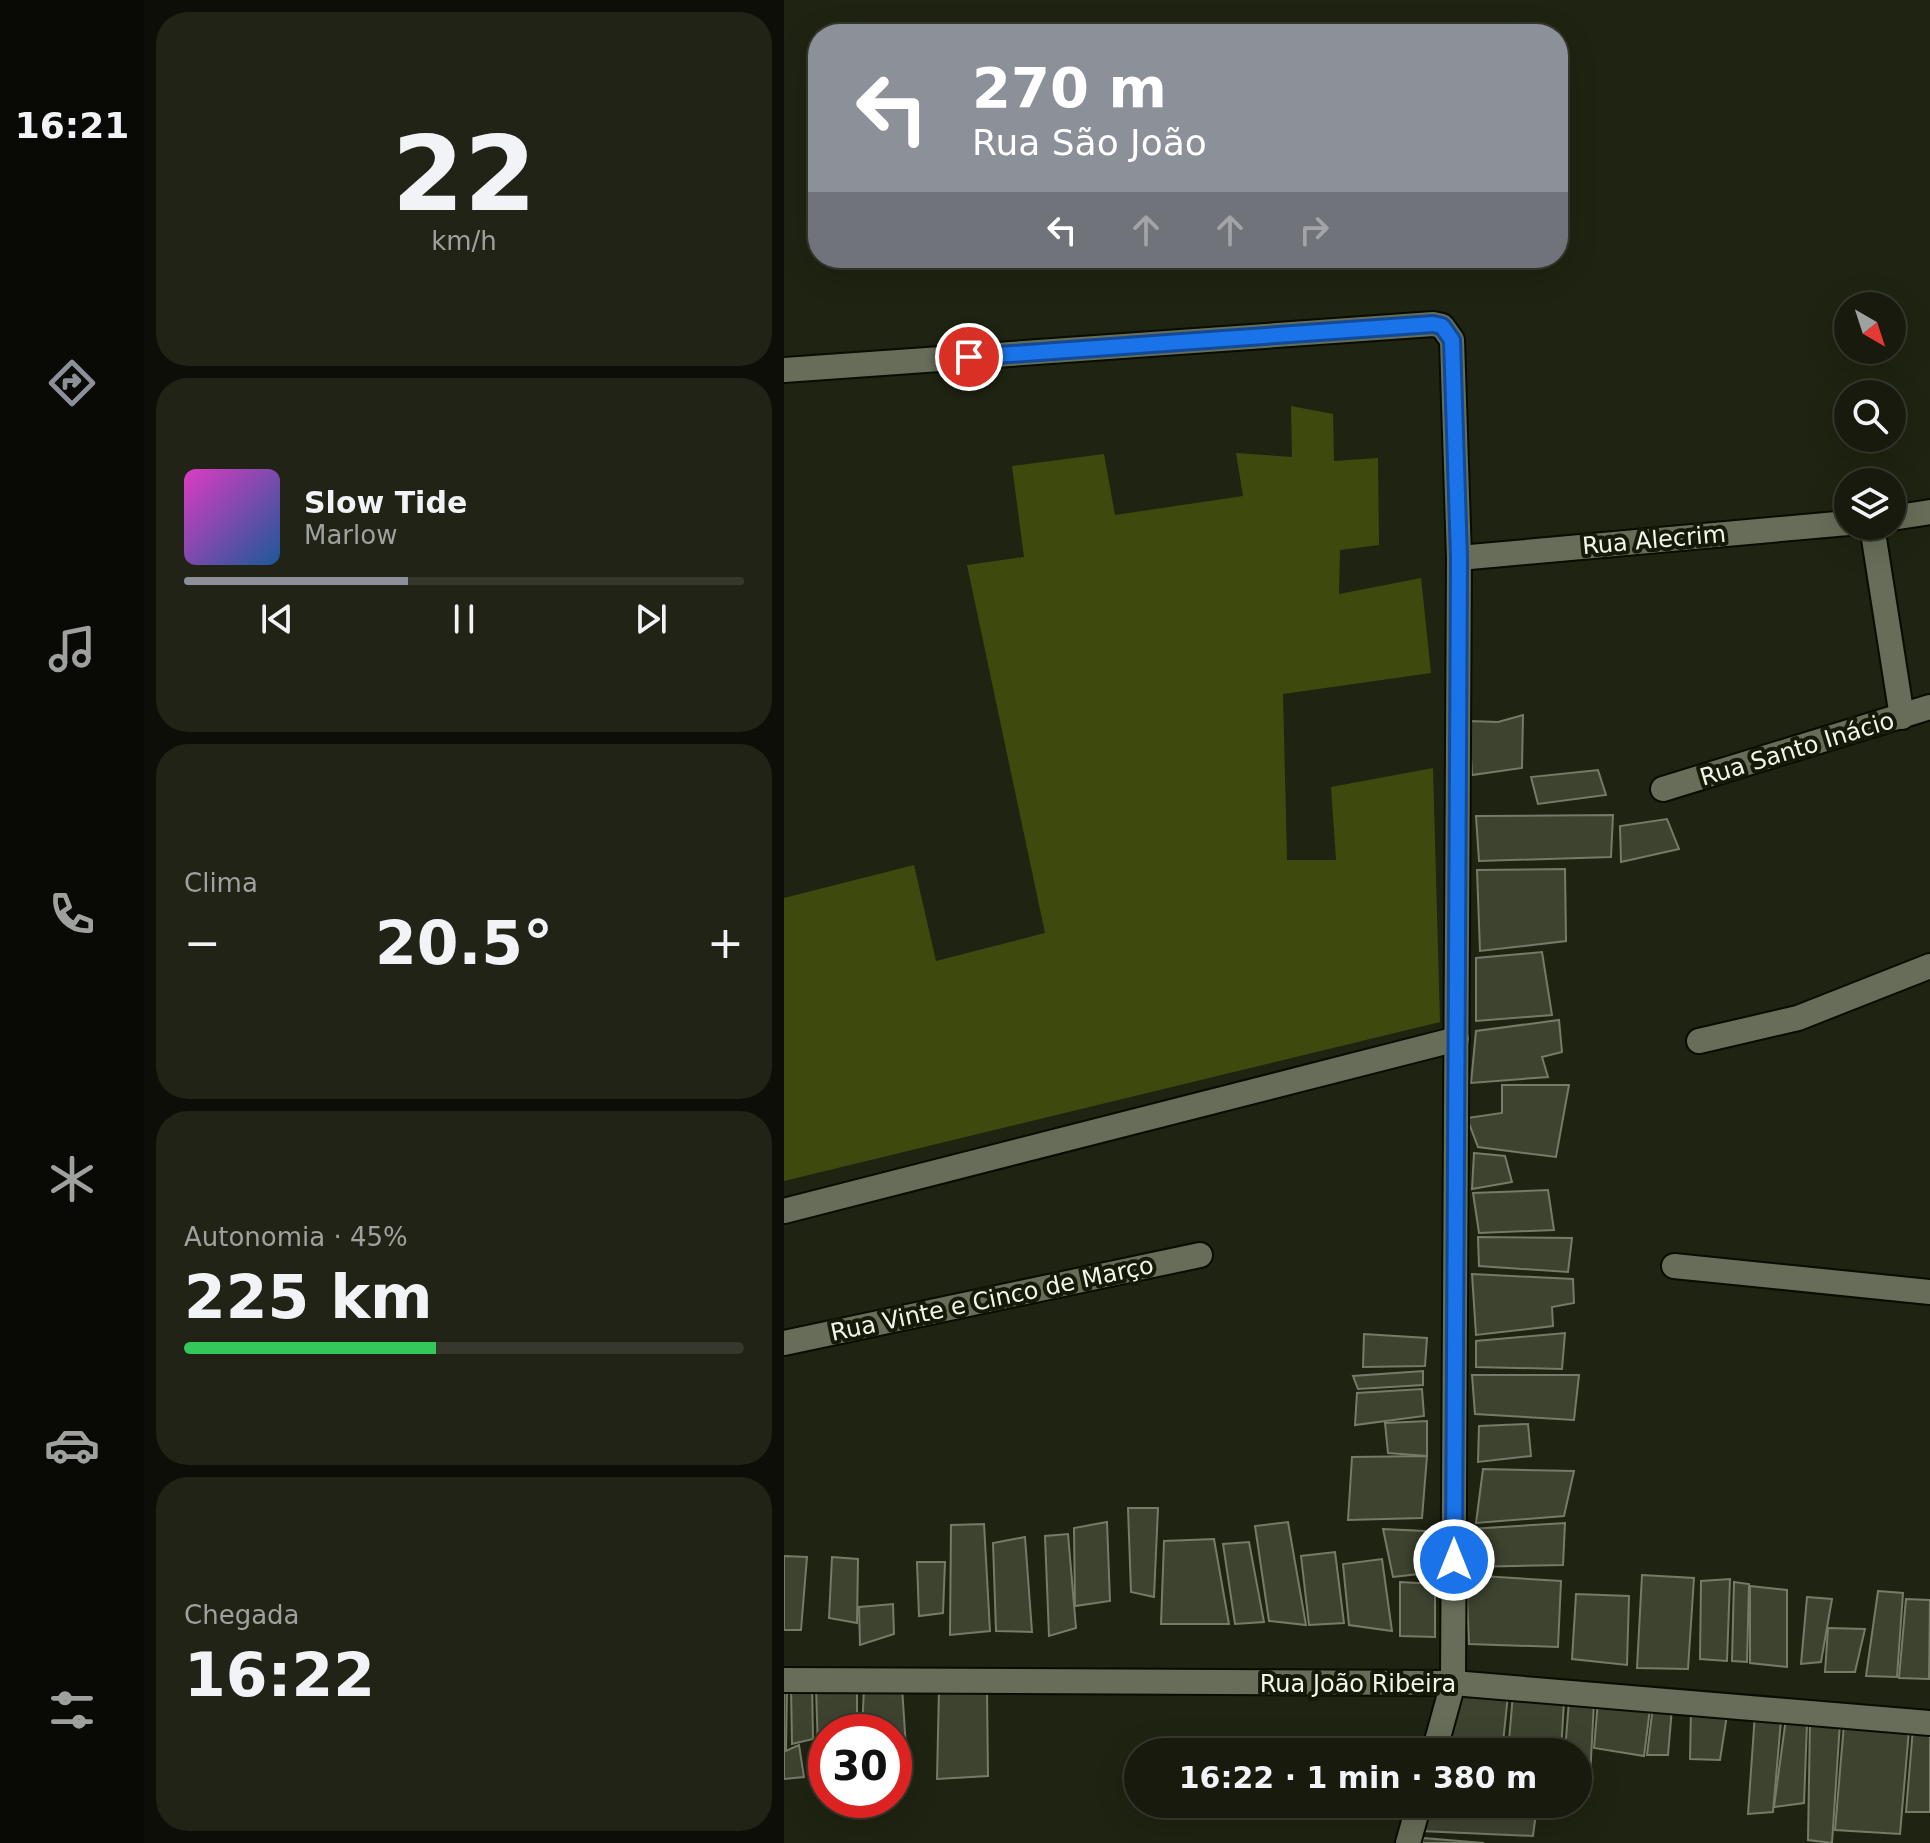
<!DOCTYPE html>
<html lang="pt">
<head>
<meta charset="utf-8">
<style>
  body { margin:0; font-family:"DejaVu Sans",sans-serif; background:#202316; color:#f1f3f6; height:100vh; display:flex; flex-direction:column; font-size:30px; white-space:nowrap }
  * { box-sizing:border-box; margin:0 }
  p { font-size:26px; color:#9ea19d }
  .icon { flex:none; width:44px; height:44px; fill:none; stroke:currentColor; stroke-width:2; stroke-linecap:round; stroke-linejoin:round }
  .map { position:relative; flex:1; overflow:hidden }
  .panel { display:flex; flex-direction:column; gap:12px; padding:12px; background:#0d0e07; width:640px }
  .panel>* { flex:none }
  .guide { position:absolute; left:24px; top:24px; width:760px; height:244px; border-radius:32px; box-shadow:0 8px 32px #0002,0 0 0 2px #36382e; background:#8c9099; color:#fff; overflow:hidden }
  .needle { width:52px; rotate:141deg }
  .tools { position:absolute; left:1050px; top:292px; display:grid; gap:16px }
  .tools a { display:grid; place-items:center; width:72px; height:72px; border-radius:50%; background:#171a0d; box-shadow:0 8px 32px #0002,0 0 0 2px #36382e; font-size:40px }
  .speed { position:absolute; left:24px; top:1714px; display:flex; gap:16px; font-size:40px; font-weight:700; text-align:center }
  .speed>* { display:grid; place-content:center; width:104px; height:104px; border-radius:50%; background:#171a0d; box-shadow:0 8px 32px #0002,0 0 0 2px #36382e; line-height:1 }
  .speed .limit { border:12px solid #d22; background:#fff; color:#111 }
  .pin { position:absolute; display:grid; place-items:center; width:68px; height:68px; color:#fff; margin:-34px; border:4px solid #fff; border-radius:50%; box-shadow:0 2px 8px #0007 }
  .me { position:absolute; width:88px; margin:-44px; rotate:0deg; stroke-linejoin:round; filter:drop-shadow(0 0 6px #0008) }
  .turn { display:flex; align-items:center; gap:28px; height:168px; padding:0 32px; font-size:36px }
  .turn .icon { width:104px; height:104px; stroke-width:2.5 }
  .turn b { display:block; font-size:56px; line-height:68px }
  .lanes { display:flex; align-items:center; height:76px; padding:0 32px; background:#0003; justify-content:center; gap:40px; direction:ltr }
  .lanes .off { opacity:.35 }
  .big { font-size:60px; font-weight:800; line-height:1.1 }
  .panel .card { flex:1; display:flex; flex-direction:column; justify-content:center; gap:12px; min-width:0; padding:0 28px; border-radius:32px; background:#202316 }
  .panel .dial { align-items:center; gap:0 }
  .dial b { font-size:104px; line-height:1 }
  .song { display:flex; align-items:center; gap:24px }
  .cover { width:96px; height:96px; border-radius:12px; background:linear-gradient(135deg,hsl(310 70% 55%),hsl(210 70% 35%)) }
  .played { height:8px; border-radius:4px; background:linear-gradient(90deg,#8c9099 40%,#36382e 40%) }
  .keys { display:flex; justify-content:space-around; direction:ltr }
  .heat { display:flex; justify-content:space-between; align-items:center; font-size:44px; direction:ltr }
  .charge { height:12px; border-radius:6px; background:linear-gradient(90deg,#34c759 45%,#36382e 0) }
  .trip { position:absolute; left:340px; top:1738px; width:468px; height:80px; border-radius:40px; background:#171a0d; box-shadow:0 8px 32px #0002,0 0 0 2px #36382e; font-weight:800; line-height:80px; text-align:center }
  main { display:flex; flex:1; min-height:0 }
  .tab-bar { display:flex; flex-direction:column; width:144px; justify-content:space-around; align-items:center; background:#090a05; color:#9ea19d }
  .tab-bar .icon { width:56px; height:56px }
  .tab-bar .selected { color:#8c9099 }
  .tab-bar b { font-size:36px; color:#f1f3f6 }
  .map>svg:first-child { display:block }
  .green { fill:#3e4a0d }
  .building { fill:#3e4330; stroke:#757b66; stroke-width:2 }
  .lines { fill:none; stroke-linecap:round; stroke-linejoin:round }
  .minor-casing { stroke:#090c01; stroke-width:28 }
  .minor { stroke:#676d58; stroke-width:24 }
  .route-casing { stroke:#114b97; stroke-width:20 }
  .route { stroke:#1a73e8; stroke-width:14 }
  .labels { text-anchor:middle; stroke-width:8; stroke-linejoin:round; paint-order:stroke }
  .street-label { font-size:24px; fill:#f1f5e9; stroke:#151908 }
</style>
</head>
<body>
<main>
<nav class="tab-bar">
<b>16:21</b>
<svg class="icon selected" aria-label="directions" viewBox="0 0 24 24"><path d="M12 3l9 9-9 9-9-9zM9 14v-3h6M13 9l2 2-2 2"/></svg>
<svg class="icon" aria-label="music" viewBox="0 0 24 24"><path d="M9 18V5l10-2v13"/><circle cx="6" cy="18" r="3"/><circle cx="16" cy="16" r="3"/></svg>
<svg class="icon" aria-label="phone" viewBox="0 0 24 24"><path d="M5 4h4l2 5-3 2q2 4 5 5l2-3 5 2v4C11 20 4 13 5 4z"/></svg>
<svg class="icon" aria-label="climate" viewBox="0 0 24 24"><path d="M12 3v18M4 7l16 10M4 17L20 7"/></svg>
<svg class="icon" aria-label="car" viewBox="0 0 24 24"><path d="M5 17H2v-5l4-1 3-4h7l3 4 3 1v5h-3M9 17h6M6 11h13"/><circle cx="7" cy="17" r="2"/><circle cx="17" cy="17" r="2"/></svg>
<svg class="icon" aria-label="filters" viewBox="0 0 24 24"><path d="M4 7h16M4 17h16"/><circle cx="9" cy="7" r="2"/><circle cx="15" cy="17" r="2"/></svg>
</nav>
<section class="panel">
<div class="card dial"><b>22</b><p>km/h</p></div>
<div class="card">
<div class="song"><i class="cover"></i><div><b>Slow Tide</b><p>Marlow</p></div></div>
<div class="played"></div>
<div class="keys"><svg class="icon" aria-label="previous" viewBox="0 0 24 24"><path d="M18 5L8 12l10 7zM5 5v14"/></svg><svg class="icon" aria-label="pause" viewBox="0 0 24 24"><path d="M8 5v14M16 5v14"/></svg><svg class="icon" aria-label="next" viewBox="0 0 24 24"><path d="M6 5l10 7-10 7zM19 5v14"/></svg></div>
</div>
<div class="card"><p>Clima</p>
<div class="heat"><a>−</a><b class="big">20.5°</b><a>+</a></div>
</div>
<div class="card"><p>Autonomia · 45%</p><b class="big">225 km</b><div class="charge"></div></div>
<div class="card"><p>Chegada</p><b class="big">16:22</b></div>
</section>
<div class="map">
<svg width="1146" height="1843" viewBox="0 0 1146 1843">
  <rect width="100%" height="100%" fill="#1f2311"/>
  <path class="green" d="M507 406 549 414 550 461 594 458 595 545 556 550 555 594 637 578 647 673 499 694 503 860H552L547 787 649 768 656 1022 0 1181V898L130 865 152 961 261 933 183 565 240 557 228 466 320 454 331 515 459 496 452 453 508 457Z"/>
  <g class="building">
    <path d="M739 715 738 768 688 775 685 721 714 722Z"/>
    <path d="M814 770 822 795 754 804 747 777Z"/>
    <path d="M829 815 827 857 695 861 692 816Z"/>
    <path d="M883 819 895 849 837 862 836 826Z"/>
    <path d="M781 869 782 941 696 951 693 870Z"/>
    <path d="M758 952 768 1015 692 1021V958Z"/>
    <path d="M775 1020 778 1052 758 1057 764 1077 687 1083 692 1031Z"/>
    <path d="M718 1085H785L772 1157 694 1147 683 1118 718 1113Z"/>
    <path d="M690 1153 721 1156 728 1182 688 1189Z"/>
    <path d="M764 1190 770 1230 695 1233 689 1193Z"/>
    <path d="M694 1237 788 1238 784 1272 695 1266Z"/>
    <path d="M688 1274 789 1279 790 1303 768 1307 769 1326 692 1335Z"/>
    <path d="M781 1333 778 1369 692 1367V1341Z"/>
    <path d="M580 1334 643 1338 641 1366 579 1367Z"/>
    <path d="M639 1371V1385L574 1389 569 1376Z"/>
    <path d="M688 1375H795L790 1420 691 1414Z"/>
    <path d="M638 1389 640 1416 571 1425 573 1393Z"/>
    <path d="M643 1421V1456L604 1453 601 1423Z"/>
    <path d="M744 1424 747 1456 694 1462 695 1426Z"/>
    <path d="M643 1456 638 1518 564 1520 568 1457Z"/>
    <path d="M699 1469 790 1471 780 1516 692 1523Z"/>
    <path d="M344 1508H374L370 1597 347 1592Z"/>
    <path d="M323 1522 326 1601 291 1606 290 1528Z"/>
    <path d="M504 1522 522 1625 485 1621 471 1526Z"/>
    <path d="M781 1523 779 1565 685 1567 686 1529Z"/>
    <path d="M200 1524 206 1631 166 1635 167 1525Z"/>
    <path d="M599 1529 641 1531 635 1574 609 1577Z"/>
    <path d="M284 1534 292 1628 265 1636 261 1536Z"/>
    <path d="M241 1537 248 1632 212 1631 209 1543Z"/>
    <path d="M430 1539 445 1624H377L380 1541Z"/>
    <path d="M465 1542 480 1622 451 1624 439 1544Z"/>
    <path d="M551 1552 560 1623 525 1625 517 1556Z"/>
    <path d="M0 1556 23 1557 17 1630H0Z"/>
    <path d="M48 1557 74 1559 73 1623 45 1618Z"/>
    <path d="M598 1559 608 1631 565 1625 559 1564Z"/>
    <path d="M133 1562H161L159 1613 135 1616Z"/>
    <path d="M682 1575 777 1581 774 1647 685 1644Z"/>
    <path d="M858 1575 910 1578 904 1669 853 1668Z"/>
    <path d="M946 1579 943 1661 916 1659 917 1581Z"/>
    <path d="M616 1582 651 1584V1637L616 1636Z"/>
    <path d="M950 1582 965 1584 963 1662 948 1661Z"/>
    <path d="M966 1586 1003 1590V1667L966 1663Z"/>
    <path d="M1094 1591 1119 1593 1113 1677 1082 1676Z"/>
    <path d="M792 1594 845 1596 843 1665 788 1659Z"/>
    <path d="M1023 1597 1048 1599 1037 1662 1017 1664Z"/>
    <path d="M1122 1599 1146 1600 1145 1679 1115 1678Z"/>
    <path d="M109 1604 110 1634 76 1645 75 1607Z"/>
    <path d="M1044 1628 1081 1629 1071 1672H1041Z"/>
    <path d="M28 1685 29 1739 8 1744 7 1686Z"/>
    <path d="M32 1686H73V1732H42V1750L34 1751Z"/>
    <path d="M0 1687H3L2 1751 15 1745 20 1777 0 1779Z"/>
    <path d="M80 1687H118L124 1778 110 1779V1732H78Z"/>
    <path d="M155 1689 203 1691 204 1776 153 1779Z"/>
    <path d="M676 1690 724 1695 718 1752H659Z"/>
    <path d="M729 1694 780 1701 777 1752H724Z"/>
    <path d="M785 1700 810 1702 805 1796 794 1797V1752H781Z"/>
    <path d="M814 1701 866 1708 860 1756 810 1748Z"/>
    <path d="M869 1706 888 1708 884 1755H863Z"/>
    <path d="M907 1709 943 1715 936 1760 906 1759Z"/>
    <path d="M971 1713 997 1720 989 1812 964 1814Z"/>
    <path d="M1002 1718 1023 1723 1020 1803 990 1807Z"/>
    <path d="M1026 1722 1056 1723 1048 1843 1024 1840Z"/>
    <path d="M1060 1724 1125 1730 1116 1834 1051 1830Z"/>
    <path d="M1129 1728 1146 1729V1812H1122Z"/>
    <path d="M643 1804 753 1805 749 1836 637 1831Z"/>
    <path d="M639 1838 700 1843H638Z"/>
  </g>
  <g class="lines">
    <g class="minor-casing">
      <g id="minor">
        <path d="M0 370 649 324 658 326 668 340 675 558 669 1683 650 1752"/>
        <path d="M1108 518 1146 512"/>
        <path d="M1088 526 1118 717"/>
        <path d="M675 558 1064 523"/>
        <path d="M879 789 1146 707"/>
        <path d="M915 1041 1014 1018 1146 966"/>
        <path d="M0 1211 673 1039"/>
        <path d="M890 1266 1146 1292"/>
        <path d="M0 1343 416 1255"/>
        <path d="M0 1680 669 1683 1146 1723"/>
        <path d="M624 1843 635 1804"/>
      </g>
    </g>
    <use href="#minor" class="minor"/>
  </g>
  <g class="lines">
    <g class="route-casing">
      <path id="route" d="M185 357 649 324 658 326 668 340 675 558 670 1560"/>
    </g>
    <use href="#route" class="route"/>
  </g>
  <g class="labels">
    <g class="street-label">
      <text transform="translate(870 540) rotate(-5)" y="8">Rua Alecrim</text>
      <text transform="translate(1013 749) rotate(-17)" y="8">Rua Santo Inácio</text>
      <text transform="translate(208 1299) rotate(-12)" y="8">Rua Vinte e Cinco de Março</text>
      <text x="574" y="1692">Rua João Ribeira</text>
    </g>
  </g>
</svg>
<div class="tools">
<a><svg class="needle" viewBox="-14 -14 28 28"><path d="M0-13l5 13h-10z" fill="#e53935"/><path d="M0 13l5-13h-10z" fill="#9ea19d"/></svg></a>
<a><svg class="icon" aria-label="search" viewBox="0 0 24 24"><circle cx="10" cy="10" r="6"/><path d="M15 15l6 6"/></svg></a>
<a><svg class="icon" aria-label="layers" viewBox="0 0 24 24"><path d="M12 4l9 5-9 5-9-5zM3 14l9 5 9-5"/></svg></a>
</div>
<div class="speed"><div class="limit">30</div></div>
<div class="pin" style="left:185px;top:357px;background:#d93025"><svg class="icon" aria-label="arrive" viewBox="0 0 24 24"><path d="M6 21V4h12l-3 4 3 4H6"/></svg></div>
<svg class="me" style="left:670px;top:1560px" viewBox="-20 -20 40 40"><circle r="17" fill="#1a73e8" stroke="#fff" stroke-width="3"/><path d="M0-11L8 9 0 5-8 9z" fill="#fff"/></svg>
<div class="trip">16:22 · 1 min · 380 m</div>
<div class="guide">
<div class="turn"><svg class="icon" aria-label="left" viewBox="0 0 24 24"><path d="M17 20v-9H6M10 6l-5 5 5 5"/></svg><div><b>270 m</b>Rua São João</div></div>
<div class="lanes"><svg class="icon" aria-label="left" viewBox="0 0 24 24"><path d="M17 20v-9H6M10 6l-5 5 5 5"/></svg><svg class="icon off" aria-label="ahead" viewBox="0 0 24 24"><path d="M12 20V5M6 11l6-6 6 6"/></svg><svg class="icon off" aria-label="ahead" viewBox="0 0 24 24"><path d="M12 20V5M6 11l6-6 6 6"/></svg><svg class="icon off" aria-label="right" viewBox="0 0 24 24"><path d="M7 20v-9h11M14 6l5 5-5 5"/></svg></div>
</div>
</div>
</main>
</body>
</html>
